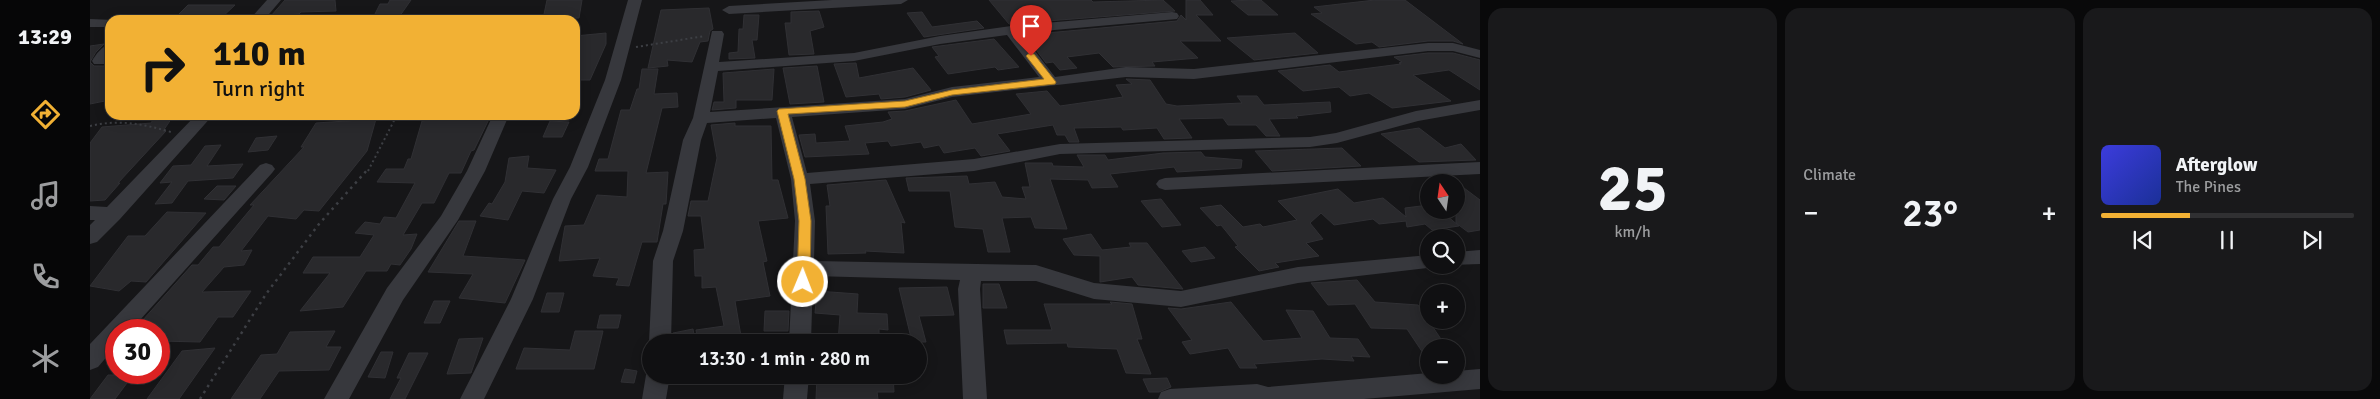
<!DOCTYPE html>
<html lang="en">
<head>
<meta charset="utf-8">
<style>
  body { margin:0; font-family:Signika,sans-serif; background:#19191b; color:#f1f3f6; height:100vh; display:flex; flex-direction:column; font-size:19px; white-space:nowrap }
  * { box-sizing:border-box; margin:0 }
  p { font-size:16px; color:#9c9d9f }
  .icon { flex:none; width:28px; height:28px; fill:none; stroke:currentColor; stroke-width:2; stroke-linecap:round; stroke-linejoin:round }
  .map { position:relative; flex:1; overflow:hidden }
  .panel { display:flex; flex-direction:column; gap:8px; padding:8px; background:#09090a; width:900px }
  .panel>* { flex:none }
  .hud { position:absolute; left:15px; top:15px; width:475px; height:105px; border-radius:15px; box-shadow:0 2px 12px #0003,0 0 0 1px #303032; background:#f2b134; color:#111; overflow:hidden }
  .needle { width:32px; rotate:347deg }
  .fabs { position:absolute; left:1330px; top:174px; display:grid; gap:10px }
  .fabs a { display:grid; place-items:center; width:45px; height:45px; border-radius:50%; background:#101012; box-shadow:0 2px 12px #0003,0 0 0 1px #303032; font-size:25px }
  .speed { position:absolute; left:15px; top:319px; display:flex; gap:10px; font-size:25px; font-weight:700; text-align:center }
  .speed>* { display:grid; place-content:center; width:65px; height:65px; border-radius:50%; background:#101012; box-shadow:0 2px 12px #0003,0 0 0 1px #303032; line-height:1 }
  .speed .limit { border:8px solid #d22; background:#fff; color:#111 }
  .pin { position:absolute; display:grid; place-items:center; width:42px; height:42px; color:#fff; margin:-51px -21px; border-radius:50% 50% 50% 0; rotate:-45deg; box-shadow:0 0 5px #0007 }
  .pin .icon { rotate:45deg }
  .me { position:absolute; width:55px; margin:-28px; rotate:1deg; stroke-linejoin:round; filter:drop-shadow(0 0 4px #0008) }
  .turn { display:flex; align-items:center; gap:18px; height:105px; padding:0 25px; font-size:22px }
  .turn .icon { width:65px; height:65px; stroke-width:2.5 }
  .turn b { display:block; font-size:35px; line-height:42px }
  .big { font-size:38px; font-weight:600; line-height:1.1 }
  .panel .widget { flex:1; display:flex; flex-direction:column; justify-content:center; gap:8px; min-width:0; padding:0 18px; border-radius:15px; background:#19191b }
  .panel .dial { align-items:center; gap:0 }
  .dial b { font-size:65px; line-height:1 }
  .song { display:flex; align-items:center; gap:15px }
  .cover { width:60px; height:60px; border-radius:8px; background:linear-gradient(135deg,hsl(240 70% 55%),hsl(230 70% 35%)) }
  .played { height:5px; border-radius:2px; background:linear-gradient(90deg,#f2b134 35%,#303032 35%) }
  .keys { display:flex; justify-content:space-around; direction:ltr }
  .heat { display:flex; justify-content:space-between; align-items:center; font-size:28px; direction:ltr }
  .panel .tiles { flex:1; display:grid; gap:8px; grid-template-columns:repeat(3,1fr) }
  .trip { position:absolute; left:552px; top:334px; width:285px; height:50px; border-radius:25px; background:#101012; box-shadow:0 2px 12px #0003,0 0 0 1px #303032; font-weight:600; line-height:50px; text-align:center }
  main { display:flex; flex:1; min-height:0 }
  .tab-bar { display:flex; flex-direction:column; width:90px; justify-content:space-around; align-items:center; background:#060607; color:#9c9d9f }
  .tab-bar .icon { width:35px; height:35px }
  .tab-bar .current { color:#f2b134 }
  .tab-bar b { font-size:22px; color:#f1f3f6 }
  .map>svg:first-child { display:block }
  .building { fill:#29292c; stroke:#303034 }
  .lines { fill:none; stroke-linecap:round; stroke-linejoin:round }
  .path-far1 { stroke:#3d3f44; stroke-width:2; stroke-dasharray:2 3; stroke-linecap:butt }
  .path { stroke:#3d3f44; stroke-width:2.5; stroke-dasharray:2.5 4.5; stroke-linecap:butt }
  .street { fill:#37383d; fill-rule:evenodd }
  .route { fill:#f2b134; stroke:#9d7322 }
</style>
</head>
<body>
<main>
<nav class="tab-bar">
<b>13:29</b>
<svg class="icon current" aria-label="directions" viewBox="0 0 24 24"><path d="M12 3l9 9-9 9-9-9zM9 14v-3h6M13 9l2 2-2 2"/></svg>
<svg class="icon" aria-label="music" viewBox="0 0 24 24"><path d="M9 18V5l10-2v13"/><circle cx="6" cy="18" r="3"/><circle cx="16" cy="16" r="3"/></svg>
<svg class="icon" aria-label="phone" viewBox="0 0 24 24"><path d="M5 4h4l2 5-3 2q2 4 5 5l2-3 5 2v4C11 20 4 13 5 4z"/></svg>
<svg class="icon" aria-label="climate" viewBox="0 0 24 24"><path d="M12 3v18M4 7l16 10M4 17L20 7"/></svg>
</nav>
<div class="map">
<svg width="1390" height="399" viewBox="0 0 1390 399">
  <rect width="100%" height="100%" fill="#161618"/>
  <g class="building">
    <path d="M195 0H245L246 11 211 12 209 14 181 16Z"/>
    <path d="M300 0H321L307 20H282L290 4H298Z"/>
    <path d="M457 0H492L489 18 453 19Z"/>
    <path d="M899 0H1001L1003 2 1073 0 1085 11 919 24Z"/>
    <path d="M1096 0H1110L1123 15H1106L1131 41H1090L1108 58 1062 62 1065 66 1023 67 1009 53 977 57 987 68 970 70 963 62 956 63 935 35 1087 21 1091 15 1096 20Z"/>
    <path d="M1163 0H1171L1188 15H1158L1141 1Z"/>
    <path d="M1285 0H1315L1373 44 1363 41H1338L1289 47 1282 42 1266 44 1221 14 1232 13 1224 7Z"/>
    <path d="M98 5H145L129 20H83Z"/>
    <path d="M619 8 623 29 620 31 618 41 610 42 602 62 577 60 578 66 558 68 571 10Z"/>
    <path d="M729 11 734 27 720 31 724 54 699 55 695 23H701V12Z"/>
    <path d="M832 12 842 27 887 21 894 28 834 37 817 13Z"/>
    <path d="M654 15H669L667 40H662L665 58 639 59V53L648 52 649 29H653Z"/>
    <path d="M516 33V44L500 80H485V36Z"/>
    <path d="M1205 33 1228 53 1164 60 1137 38Z"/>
    <path d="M904 39 929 67 908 70 905 67 858 74 845 57 849 56 842 47Z"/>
    <path d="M14 44 6 52 0 62 4 66H20V100L0 104V46Z"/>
    <path d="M1338 53H1363L1390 60V90L1359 70 1323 75 1361 101 1302 108 1279 93 1260 96 1249 87 1213 91 1188 71 1240 65 1249 72 1311 64 1309 63 1312 62 1304 57Z"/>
    <path d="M766 63 769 78 823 68 841 90 815 97 791 99 789 94 756 97 744 64Z"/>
    <path d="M727 66 734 102 700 104 693 68Z"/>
    <path d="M552 69H568L564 94 587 93 588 107 572 108 556 173 578 172 576 204H573L567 242H552L539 286 526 285 529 278 503 276 510 258 469 261 475 226 494 225 507 195 537 197 538 171H505L509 159H518L531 110H540L547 89H549Z"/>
    <path d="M684 69 682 100H646V108L622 110 624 102H634L633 73Z"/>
    <path d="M1036 79 1060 80 1076 104 1087 106 1152 103 1147 96H1167L1174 105 1240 102 1241 112 1206 116 1208 118 1179 119 1190 136H1176L1166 125H1138L1133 118 1089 119 1102 138 1074 139 1067 128 1033 130 1031 127 984 128 989 142H979L975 135H967L963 125 907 134 920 151 891 156 885 148 854 153 849 145 834 148 831 142 801 146 798 141 775 143 779 154 715 157 709 135 725 134 726 143 760 141 755 126 793 122 802 119 798 112 815 111 866 100 882 124 941 114 926 94 957 91 970 106 1033 97 1026 85 1042 84Z"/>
    <path d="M66 115H84L73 131H76L28 183H30L15 200 0 201V143L12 127 61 123Z"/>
    <path d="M370 115H401L384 150 381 151 371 173H359L344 203H332L313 235 327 234 321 249 310 265 301 264 297 271H276L253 307 210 311 240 273H213L223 257H270L284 235 265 233 275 222 290 224 294 217 306 218 325 183 287 182 296 169H314L318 159H321L332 121 369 117Z"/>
    <path d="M286 119 277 151 229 211 214 210 206 219 178 216 151 251 162 250 154 265 134 267 112 292 161 291 143 317H128L110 342 69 341V330H44L102 265H108L123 247H129L164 205H160L214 147H211L226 123Z"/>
    <path d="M460 121 479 122 472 137H453Z"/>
    <path d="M645 123V126H681L682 180H688L698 218 668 221 677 261 673 262 680 296 645 301 652 342H608L606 330 634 326 626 287 612 288V276H605L604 250 615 249 611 216H598L601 201H618L627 158 621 125Z"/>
    <path d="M1329 128 1355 148 1371 144 1386 160 1329 162 1291 134Z"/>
    <path d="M187 136 178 150 158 152 166 138Z"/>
    <path d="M131 145 117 166 153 164 143 178 98 181 82 203 65 204 82 182 70 183 83 166 101 165 115 146Z"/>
    <path d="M1252 148 1271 166 1182 171 1165 151Z"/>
    <path d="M1111 152 1115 157 1152 160 1151 168 1087 172 1084 167 1020 174 1028 187 1002 188 998 180 960 179 977 229 945 228 941 217 912 218 920 252H898L893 229 865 227 860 191H819L816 178 877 176 879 184 905 182 912 197 936 199 932 187H940L935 163H962L963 166 994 167 987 155H1015L1018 160 1073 153Z"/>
    <path d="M439 156 437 168 466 170 454 193 432 191 418 220 390 216 399 203 402 204 415 182 419 158Z"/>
    <path d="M796 180 815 223 811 222 814 253 775 251 776 253 738 254 736 206H740L737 185Z"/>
    <path d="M1366 182 1390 200V230L1378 232 1366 223Z"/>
    <path d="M127 186H146L134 200 114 199Z"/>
    <path d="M1248 189 1264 203 1293 198 1316 217 1315 208 1339 205V210H1350L1369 226 1342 230 1335 224 1317 227 1316 221 1289 224 1283 219 1244 225 1231 213 1220 223 1233 239 1216 243 1229 256 1185 263 1189 267 1169 271 1145 247 1148 246 1131 225 1127 226 1110 208 1131 205 1153 227 1170 224 1173 227 1207 220 1188 201Z"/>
    <path d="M1071 199 1091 225 1072 227 1051 201Z"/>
    <path d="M77 212 116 213 56 282 41 281 29 291 0 286 38 236H55Z"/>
    <path d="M369 221H386L373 256 435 260 415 303 369 298 383 274 338 272Z"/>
    <path d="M1001 234 1012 250 1041 247 1039 243H1057L1093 289 1048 285 1042 277 1010 282V256L984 255 973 239Z"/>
    <path d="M1115 247 1125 258 1101 262 1092 251Z"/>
    <path d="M1267 280 1285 302 1328 305 1357 348H1339V362L1317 329 1281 328 1265 304 1238 305 1221 283Z"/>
    <path d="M893 284H909L917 308H893Z"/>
    <path d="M857 287 864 315 829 316 836 342H822L809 288Z"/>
    <path d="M727 291 768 294 767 313 797 314 798 330 789 329V342H748L750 315 725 313Z"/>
    <path d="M457 293H474L469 312H451Z"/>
    <path d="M344 301H360L350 323H334Z"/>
    <path d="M1020 302 1042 304 1052 339H1047L1061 374 1036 373 1027 349 978 347 977 343 917 344 914 330H962L954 304H1022Z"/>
    <path d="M1141 302 1173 341 1212 338 1196 310 1223 311 1240 338 1268 339 1280 357 1261 356 1264 361 1232 359 1164 364 1167 368H1150L1138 348 1100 354 1092 342 1102 340 1078 308 1091 309Z"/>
    <path d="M675 311H699L698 331H674Z"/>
    <path d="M510 315H531L528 328H507Z"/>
    <path d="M603 329 605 341 583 342V333Z"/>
    <path d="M245 331 236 347H251L239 370 189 371 170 399H141L171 355 187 354 200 332Z"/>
    <path d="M485 331H513L504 369H426L434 348 480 350Z"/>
    <path d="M393 338 381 373 357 374 369 339Z"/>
    <path d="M125 348 89 399H57L92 351Z"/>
    <path d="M291 352H303L295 378 278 377Z"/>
    <path d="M319 353H338L315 399H300L311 378H307Z"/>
    <path d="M535 369 547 371 544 383 531 382Z"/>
    <path d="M18 375H43L25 399H0Z"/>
    <path d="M765 375H803L804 392H787L788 399H726L727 376 765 378Z"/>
    <path d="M1077 378 1081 387 1069 392H1059L1053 379Z"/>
  </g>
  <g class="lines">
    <g class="path-far1">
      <path d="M546 47 615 36"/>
      <path d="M0 126C29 119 53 124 81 132"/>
      <path d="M278 171 307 115"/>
    </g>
    <path class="path" d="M110 399 176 294 229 224 278 169"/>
    <g class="street">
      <path d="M177 0H191L174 20H159Z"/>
      <path d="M538 0H552L531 80 498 167 481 199 443 299 394 399H370L421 299 463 199 480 167 515 80Z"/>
      <path d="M742 0H818L811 4 639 14 632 10 639 6Z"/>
      <path d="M1082 12 1087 13 1089 16 1087 19 931 33 965 77 1036 67 1104 69 1338 43H1363L1390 50V58L1363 51H1338L1104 79 1036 77 862 97 815 109 702 117 717 173 884 159 970 144 1220 137 1246 133 1326 111 1390 100V110L1328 121 1247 143 1220 147 970 154 884 171 720 184 725 221 724 261 946 265 1004 283 1091 291 1208 267 1339 255V265H1348L1346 267 1208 283 1091 307 1004 299 946 281H891L890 289 897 399H873L868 289 870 280 723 276 721 342H699L705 221 701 179 686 118 617 123 611 140 593 231 583 261 581 342H561V347L559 342 563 261 573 231 593 140 603 118 622 31H632L634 34 629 62 764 53 850 36 921 26ZM917 35 949 77 862 87 815 99 620 112 628 71 764 61 850 44Z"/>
      <path d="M0 19 25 20H20V27H0Z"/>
      <path d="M20 44V64H4L2 61C6 54 12 46 20 44Z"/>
      <path d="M106 115H123L30 219 7 242 0 244V225L5 220H0V206L17 207Z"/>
      <path d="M403 115H419L395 171 368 220 313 300 259 399H234L297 288 351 216 377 171Z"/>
      <path d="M1390 162V174L1075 190 1069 188 1066 184 1069 180 1075 178Z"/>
      <path d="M176 163 182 165 185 169 182 173 41 330H26V346L8 367 0 370V344L170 165Z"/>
      <path d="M1390 250V264L1361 265H1366V252Z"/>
      <path d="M561 367V375H580L576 399H552L556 375Z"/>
      <path d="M1390 369V389L1274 399H1068L1071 392 1080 389 1167 384 1178 387 1339 373V375H1366V371Z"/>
      <path d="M695 375H719L717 399H693Z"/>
    </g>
  </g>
  <path class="route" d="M938 54H944L966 82 965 84 862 95 815 107 698 114 715 179 721 221 720 282 713 287 709 285 707 282 709 221 704 179 687 111 689 109 815 101 862 90 954 79 936 56Z"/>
</svg>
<div class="fabs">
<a><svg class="needle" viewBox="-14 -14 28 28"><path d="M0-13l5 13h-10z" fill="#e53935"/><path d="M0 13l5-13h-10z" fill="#9c9d9f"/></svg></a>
<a><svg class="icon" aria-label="search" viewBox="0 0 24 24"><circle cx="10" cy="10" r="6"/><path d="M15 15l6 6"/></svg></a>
<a>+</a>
<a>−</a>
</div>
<div class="speed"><div class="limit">30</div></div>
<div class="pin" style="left:941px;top:56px;background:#d93025"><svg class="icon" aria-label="arrive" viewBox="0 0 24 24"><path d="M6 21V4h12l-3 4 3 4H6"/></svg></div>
<svg class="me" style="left:713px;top:282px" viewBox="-20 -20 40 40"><circle r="17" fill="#f2b134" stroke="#fff" stroke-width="3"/><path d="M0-11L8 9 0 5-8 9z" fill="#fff"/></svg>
<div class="trip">13:30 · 1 min · 280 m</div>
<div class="hud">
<div class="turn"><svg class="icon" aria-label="right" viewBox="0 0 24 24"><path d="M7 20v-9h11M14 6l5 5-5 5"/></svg><div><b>110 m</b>Turn right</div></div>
</div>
</div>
<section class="panel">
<div class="tiles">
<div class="widget dial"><b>25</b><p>km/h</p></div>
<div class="widget"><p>Climate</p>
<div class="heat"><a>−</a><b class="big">23°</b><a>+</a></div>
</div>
<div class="widget">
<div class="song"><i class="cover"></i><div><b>Afterglow</b><p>The Pines</p></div></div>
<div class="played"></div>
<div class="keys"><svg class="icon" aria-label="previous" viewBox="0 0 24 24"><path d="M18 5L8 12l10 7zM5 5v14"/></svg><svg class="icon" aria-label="pause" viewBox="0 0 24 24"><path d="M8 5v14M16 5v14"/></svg><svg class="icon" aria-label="next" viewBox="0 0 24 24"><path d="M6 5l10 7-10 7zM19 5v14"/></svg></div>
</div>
</div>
</section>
</main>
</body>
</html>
